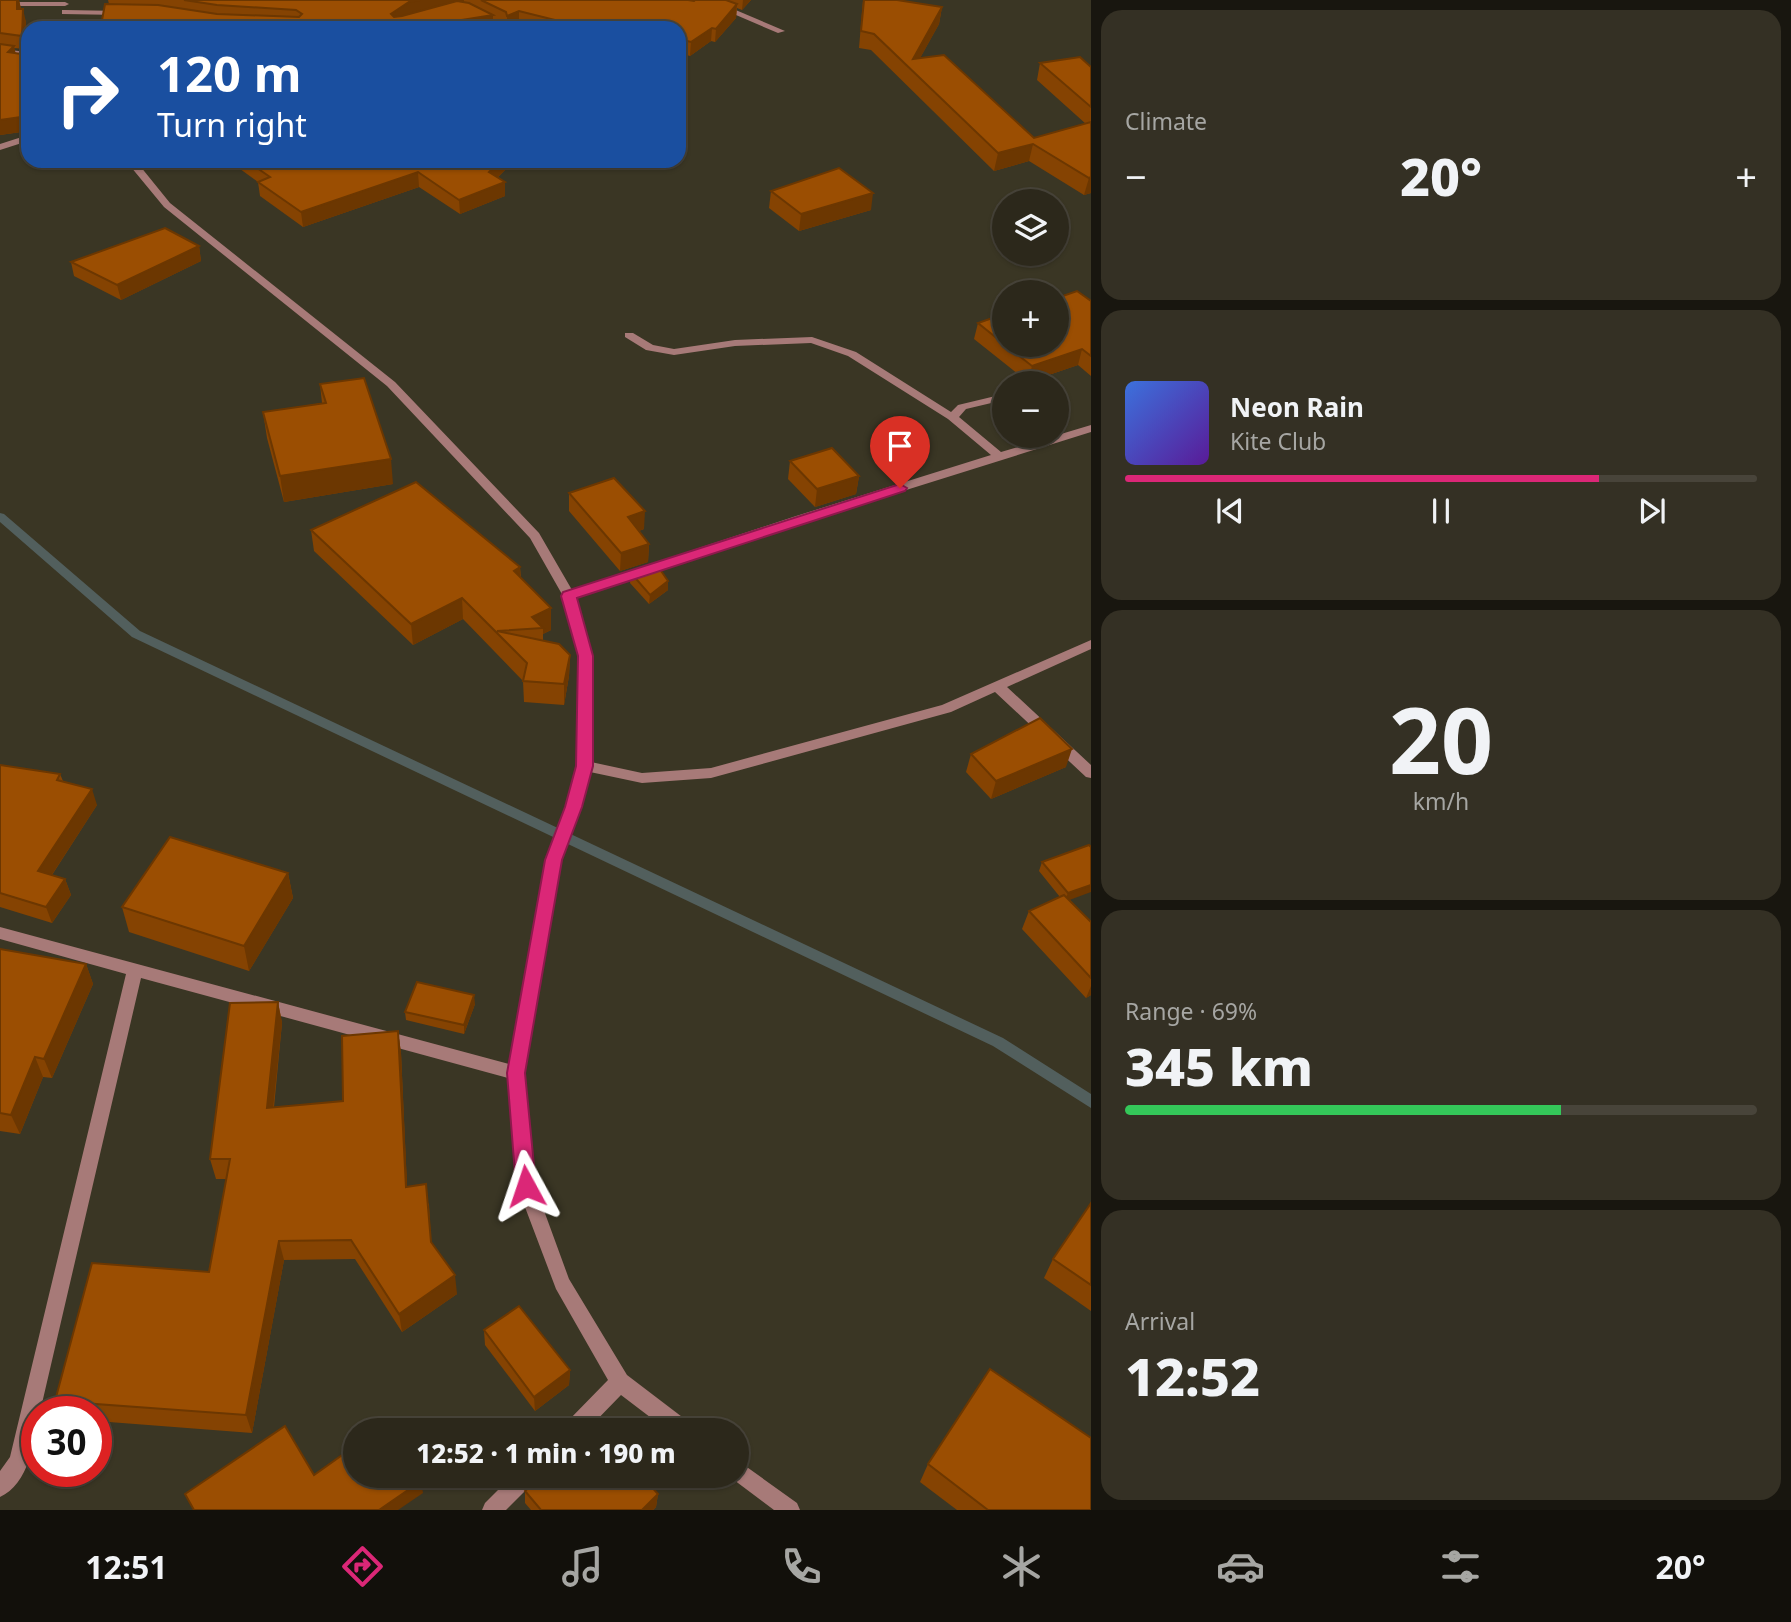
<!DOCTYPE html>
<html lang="en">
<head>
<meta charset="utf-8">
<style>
  body { margin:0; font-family:"Noto Sans",sans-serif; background:#343024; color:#f1f3f6; height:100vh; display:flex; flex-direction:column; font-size:26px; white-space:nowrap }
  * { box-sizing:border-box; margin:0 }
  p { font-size:23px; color:#a6a6a3 }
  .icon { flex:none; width:38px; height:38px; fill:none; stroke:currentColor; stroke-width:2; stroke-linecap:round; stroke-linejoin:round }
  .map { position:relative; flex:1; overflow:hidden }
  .side { display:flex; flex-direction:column; gap:10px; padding:10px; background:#18160f; width:700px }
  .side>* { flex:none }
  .banner { position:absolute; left:21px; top:21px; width:665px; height:147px; border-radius:21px; box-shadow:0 2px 5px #0004,0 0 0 2px #48443a; background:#1a4fa0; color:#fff; overflow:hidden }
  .fabs { position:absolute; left:992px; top:189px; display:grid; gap:14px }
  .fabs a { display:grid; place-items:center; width:77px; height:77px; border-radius:50%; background:#2c281b; box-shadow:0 2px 5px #0004,0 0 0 2px #48443a; font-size:35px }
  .speed { position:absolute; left:21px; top:1396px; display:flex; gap:14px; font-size:35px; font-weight:700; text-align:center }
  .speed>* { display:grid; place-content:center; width:91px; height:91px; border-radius:50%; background:#2c281b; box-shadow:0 2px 5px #0004,0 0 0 2px #48443a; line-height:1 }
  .speed .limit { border:10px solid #d22; background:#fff; color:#111 }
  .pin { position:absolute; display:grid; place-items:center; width:60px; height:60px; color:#fff; margin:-72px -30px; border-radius:50% 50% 50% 0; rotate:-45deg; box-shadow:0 0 7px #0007 }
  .pin .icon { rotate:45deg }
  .me { position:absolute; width:77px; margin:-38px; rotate:355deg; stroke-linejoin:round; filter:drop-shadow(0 0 5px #0008) }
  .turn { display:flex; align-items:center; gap:24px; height:147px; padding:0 21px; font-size:32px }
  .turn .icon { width:91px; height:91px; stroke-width:2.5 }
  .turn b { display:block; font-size:49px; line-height:60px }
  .big { font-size:52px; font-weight:800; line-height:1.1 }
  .side .widget { flex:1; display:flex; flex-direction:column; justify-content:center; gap:10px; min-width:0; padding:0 24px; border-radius:21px; background:#343024 }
  .side .dial { align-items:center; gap:0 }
  .dial b { font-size:91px; line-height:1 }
  .song { display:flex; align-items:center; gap:21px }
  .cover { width:84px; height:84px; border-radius:10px; background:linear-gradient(135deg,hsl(220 70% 55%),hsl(270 70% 35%)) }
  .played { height:7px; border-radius:4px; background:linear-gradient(90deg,#db2777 75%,#48443a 75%) }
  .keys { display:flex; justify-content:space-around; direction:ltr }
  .heat { display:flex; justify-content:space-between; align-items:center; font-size:38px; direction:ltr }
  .charge { height:10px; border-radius:5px; background:linear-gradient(90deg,#34c759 69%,#48443a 0) }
  .trip { position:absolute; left:343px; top:1418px; width:406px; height:70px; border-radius:35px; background:#2c281b; box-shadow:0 2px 5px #0004,0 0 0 2px #48443a; font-weight:800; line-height:70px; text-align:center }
  .menu { display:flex; height:112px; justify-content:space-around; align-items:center; background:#12100b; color:#a6a6a3 }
  .menu .icon { width:49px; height:49px }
  .menu .selected { color:#db2777 }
  .menu b { font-size:32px; color:#f1f3f6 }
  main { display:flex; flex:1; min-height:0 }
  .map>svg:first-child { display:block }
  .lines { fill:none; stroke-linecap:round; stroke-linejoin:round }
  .stream { fill:#525f5d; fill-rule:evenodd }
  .minor { fill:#a77a78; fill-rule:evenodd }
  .wall { fill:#854302 }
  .shaded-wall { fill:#6c3701 }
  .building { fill:#9b4e02; stroke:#6c3701; stroke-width:2 }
  .route { fill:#db2777; stroke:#8e194d; stroke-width:2 }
</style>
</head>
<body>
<main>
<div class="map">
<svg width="1091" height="1510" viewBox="0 0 1091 1510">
  <rect width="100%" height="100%" fill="#3a3624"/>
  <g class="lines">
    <path class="stream" d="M0 513 4 514 140 631 1003 1038 1091 1094V1108L993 1046 132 637 0 522Z"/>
    <g class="minor">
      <path d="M701 0H712L785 31 778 33Z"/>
      <path d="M0 2H65L69 4 65 6H0Z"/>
      <path d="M65 10 121 11 125 13 121 15 62 14V10Z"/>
      <path d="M477 13 504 26 505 28H495L474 17 473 15Z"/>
      <path d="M0 49 28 52V58L0 55Z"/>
      <path d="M28 135V141L0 150V144Z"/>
      <path d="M126 161H136L170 203 395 382 539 533 572 590 796 516 991 455 948 419 848 356 811 343 735 346 674 355 646 350 625 337V333H633L653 345 674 349 735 340 812 337 856 352 951 412 958 405 1004 394V400L966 409 959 417 1001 452 1091 425V432L804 522 576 598 592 656 591 762 642 773 711 768 942 705 1091 640V649L1007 687 1091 765V778L1086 777 995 692 951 712 711 778 642 783 590 772 581 807 560 860 524 1073 535 1186 569 1279 627 1375 690 1423 693 1430H667L621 1395 587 1430H563L566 1423 608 1380 556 1289 517 1186 508 1078 141 978 40 1412H37C37 1439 28 1485 0 1497V1471L10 1457 126 974 0 939V927L509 1064 546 860 567 807 577 766 578 656 563 596 530 538 387 386 164 207Z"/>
      <path d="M737 1460 797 1503 800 1510H774L730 1477 729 1475H737Z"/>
      <path d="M513 1475H537L534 1482 506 1510H482L485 1503Z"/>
    </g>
  </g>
  <g class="wall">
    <path d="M0 0H19L21 9 26 22 25 49 14 48 15 53 28 55V131L0 135Z"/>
    <path d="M108 0H688L694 1 695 0H751L742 10 737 8 736 18 715 42 711 41 690 56 679 53V28H534L519 25 507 28 506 26 493 19 103 28 109 4Z"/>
    <path d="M863 0H897L942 7 939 24 920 58 1034 138 1086 124 1037 80 1040 63 1091 67V193L1084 195 1029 161 994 171 871 50 859 48Z"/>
    <path d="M229 161H514L498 177 505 182V196L460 214 419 187 303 227 260 196 258 182Z"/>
    <path d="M771 191 871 210 799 231 769 208Z"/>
    <path d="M199 246 201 261 121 300 74 276 71 262Z"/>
    <path d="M1091 301V376L1078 365 1028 382 974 339 978 323 1004 314V345H1057Z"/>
    <path d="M320 384 393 484 284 502 267 438 263 412 322 403Z"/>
    <path d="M790 461 859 476 856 494 815 507 788 479Z"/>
    <path d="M569 493 644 529 639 531 649 544 648 562 620 571 569 511Z"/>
    <path d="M311 530 520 567 521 578 551 630 543 634V641L570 655 569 676 564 705 524 702 523 681 463 619 413 645 314 551Z"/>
    <path d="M631 573 668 590 649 604 630 583Z"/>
    <path d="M971 754 1066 767 991 799 966 772Z"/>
    <path d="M0 765 60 774 63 781 97 805 52 875 65 879 71 895 52 923 0 907Z"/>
    <path d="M1089 845 1070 900 1091 922V995L1086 998 1022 929 1029 911 1060 897 1039 871 1042 862Z"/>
    <path d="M288 873 293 898 249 971 129 932 122 907Z"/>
    <path d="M0 949 86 964 93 984 52 1078 43 1077 20 1134 0 1131Z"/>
    <path d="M278 1002 282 1023 274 1107 343 1101 398 1031 401 1053 407 1186 429 1204 431 1243 457 1294 402 1332 355 1259 284 1260 252 1433 96 1421V1412H62L55 1401 209 1272 226 1179H216L210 1159Z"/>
    <path d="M475 1004 464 1034 406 1020 405 1012Z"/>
    <path d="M1091 1203V1311L1044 1278 1053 1259Z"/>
    <path d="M484 1330 570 1370 569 1385 535 1411 485 1345Z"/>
    <path d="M928 1464 1091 1510H957L920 1482Z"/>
    <path d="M525 1491 658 1494 656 1507 653 1510H531L525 1503Z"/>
  </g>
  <g class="shaded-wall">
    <path d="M17 0H19L21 9 20 23 17 9Z"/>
    <path d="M420 0H464V4L392 28 391 14 409 2Z"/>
    <path d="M743 0H751L742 10Z"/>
    <path d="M737 4 736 18 715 42 716 29Z"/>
    <path d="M942 7 939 24 913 71V59Z"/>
    <path d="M23 9 26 22 25 49 22 36Z"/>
    <path d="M519 11V25L507 28V16Z"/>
    <path d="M493 15V28H412Z"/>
    <path d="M712 28 711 41 690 56 691 42Z"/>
    <path d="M14 46 17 59 8 52Z"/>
    <path d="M28 116V131L0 135V120Z"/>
    <path d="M1033 144 1029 161 994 171 998 153Z"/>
    <path d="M500 161H514L489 186V172Z"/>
    <path d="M418 172 419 187 303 227 301 212Z"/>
    <path d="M1091 177V193L1084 195 1089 178Z"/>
    <path d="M505 182V196L460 214 459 200Z"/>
    <path d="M873 193 871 210 799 231 801 214Z"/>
    <path d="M199 246 201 261 121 300 117 285Z"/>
    <path d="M1082 349 1078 365 1028 382 1032 366Z"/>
    <path d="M391 459 393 484 284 502 280 476Z"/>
    <path d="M859 476 856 494 815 507 817 489Z"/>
    <path d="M645 511 644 529 628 535V517Z"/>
    <path d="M649 544 648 562 620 571 621 553Z"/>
    <path d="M520 567 521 589 514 571Z"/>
    <path d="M668 581V590L649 604 650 595Z"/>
    <path d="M462 598 463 619 413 645 411 624Z"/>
    <path d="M551 608V630L543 634V628L532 617Z"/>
    <path d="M570 655 569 676 564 705V684Z"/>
    <path d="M1072 749 1066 767 991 799 996 781Z"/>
    <path d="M92 789 97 805 44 887 38 871Z"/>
    <path d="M288 873 293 898 249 971 244 946Z"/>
    <path d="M65 879 71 895 52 923 46 907Z"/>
    <path d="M1091 885V892L1064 902 1068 893Z"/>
    <path d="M86 964 93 984 52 1078 44 1059Z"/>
    <path d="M1091 986V995L1086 998Z"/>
    <path d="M474 995 475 1004 464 1034V1025Z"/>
    <path d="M278 1002 282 1023 271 1128 267 1108Z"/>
    <path d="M398 1031 401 1053 408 1207 406 1187Z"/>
    <path d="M35 1057 43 1077 20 1134 11 1115Z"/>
    <path d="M279 1241 284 1260 252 1433 246 1415Z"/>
    <path d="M455 1275 457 1294 402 1332 399 1314Z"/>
    <path d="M570 1370 569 1385 535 1411 534 1397Z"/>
    <path d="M421 1481 423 1493 398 1510H379Z"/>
    <path d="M658 1494 656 1507 653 1510H642Z"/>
  </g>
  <g class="building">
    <path d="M0 0H17V9H23L22 36 0 33Z"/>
    <path d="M184 0H420L409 2 391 14 394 17 402 16 457 1 469 3 493 15 412 28H103L102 20 105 4 158 5 217 14 299 17 302 14 296 10 217 5Z"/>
    <path d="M481 0H688L694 1 695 0H726L737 4 716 29 712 28 691 42 679 39V28H587L519 11 507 16 506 12Z"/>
    <path d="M864 0H897L942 7 913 59 944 55 1034 138 1091 122V177L1089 178 1033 144 998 153 874 34 861 31Z"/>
    <path d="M0 44 14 46 8 52 28 55V116L0 120Z"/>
    <path d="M1080 57 1091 67V107L1040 63Z"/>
    <path d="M247 161H500L489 172 505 182 459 200 418 172 301 212 258 182 270 177Z"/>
    <path d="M839 168 873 193 801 214 771 191Z"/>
    <path d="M165 228 199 246 117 285 71 262Z"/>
    <path d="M1077 291 1091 301V356L1082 349 1032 366 1005 345H1057V298Z"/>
    <path d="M1004 314V344L978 323Z"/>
    <path d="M364 378 391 459 280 476 263 412 326 403 320 384Z"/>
    <path d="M832 448 859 476 817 489 790 461Z"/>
    <path d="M614 478 645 511 628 517 649 544 621 553 569 493Z"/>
    <path d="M416 482 520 567 514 571 551 608 532 617 543 628 497 631 559 644 570 655 564 684 523 681 527 663 462 598 411 624 311 530Z"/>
    <path d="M657 565 668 581 650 595 631 573Z"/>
    <path d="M1040 718 1072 749 996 781 971 754Z"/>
    <path d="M0 765 60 774 57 780 92 789 38 871 65 879 46 907 0 893Z"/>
    <path d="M170 837 288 873 244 946 122 907Z"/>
    <path d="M1089 845 1091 847V885L1068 893 1042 862Z"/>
    <path d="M1064 895 1091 922V978L1029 911Z"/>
    <path d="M0 949 86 964 44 1059 35 1057 11 1115 0 1113Z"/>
    <path d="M417 982 474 995 464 1025 405 1012Z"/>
    <path d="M278 1002 267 1108 343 1101 342 1036 398 1031 406 1187 426 1184 431 1242 455 1275 399 1314 351 1240 279 1241 246 1415 55 1401 92 1263 209 1272 230 1159H210L230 1003Z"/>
    <path d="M1091 1203V1285L1053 1259Z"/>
    <path d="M519 1306 570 1370 534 1397 484 1330Z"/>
    <path d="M990 1369 1091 1438V1510H988L928 1464Z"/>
    <path d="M384 1425 387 1430H377Z"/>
    <path d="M595 1425 599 1430H590Z"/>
    <path d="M285 1426 314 1475 355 1446V1475H417L421 1481 379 1510H194L185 1494Z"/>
    <path d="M542 1475H641L658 1494 642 1510H541L525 1491Z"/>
  </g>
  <path class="route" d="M900 484 907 488 905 491 577 598 593 656V766L582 807 562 860 525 1073 536 1186 533 1192 526 1195 519 1192 516 1186 507 1073 545 860 565 807 576 766 578 656 561 596 563 592Z"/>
</svg>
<div class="fabs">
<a><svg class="icon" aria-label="layers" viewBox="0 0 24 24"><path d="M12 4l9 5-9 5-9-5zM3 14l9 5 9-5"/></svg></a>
<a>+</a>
<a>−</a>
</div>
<div class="speed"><div class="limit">30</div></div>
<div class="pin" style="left:900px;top:488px;background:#d93025"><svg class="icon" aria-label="arrive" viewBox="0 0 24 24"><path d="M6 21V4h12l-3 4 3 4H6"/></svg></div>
<svg class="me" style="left:526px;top:1186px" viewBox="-20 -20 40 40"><path d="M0-17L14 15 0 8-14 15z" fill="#db2777" stroke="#fff" stroke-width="4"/></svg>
<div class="trip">12:52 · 1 min · 190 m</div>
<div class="banner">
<div class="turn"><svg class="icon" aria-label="right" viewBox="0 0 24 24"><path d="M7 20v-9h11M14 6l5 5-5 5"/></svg><div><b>120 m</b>Turn right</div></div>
</div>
</div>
<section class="side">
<div class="widget"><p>Climate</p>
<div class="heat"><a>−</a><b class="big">20°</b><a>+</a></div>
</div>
<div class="widget">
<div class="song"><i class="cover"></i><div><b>Neon Rain</b><p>Kite Club</p></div></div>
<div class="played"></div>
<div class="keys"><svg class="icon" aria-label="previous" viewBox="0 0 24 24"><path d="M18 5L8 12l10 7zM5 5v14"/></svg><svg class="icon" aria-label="pause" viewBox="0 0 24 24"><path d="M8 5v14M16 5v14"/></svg><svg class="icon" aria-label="next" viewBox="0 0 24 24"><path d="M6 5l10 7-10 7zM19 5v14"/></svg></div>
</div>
<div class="widget dial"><b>20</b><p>km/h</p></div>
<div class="widget"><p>Range · 69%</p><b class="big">345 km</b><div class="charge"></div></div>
<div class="widget"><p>Arrival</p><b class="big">12:52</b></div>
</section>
</main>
<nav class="menu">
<b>12:51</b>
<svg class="icon selected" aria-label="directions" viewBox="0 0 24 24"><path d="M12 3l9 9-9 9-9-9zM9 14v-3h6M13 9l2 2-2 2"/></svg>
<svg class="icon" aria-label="music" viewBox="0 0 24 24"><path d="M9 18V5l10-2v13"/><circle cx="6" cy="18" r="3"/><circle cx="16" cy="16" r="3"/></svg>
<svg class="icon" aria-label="phone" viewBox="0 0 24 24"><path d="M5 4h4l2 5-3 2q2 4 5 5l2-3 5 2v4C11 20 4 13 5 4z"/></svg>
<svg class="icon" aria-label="climate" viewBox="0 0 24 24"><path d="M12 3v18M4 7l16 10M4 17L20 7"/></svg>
<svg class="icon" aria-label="car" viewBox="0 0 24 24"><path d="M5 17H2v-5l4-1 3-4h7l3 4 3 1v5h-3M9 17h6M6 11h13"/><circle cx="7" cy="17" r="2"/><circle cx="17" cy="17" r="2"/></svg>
<svg class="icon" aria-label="filters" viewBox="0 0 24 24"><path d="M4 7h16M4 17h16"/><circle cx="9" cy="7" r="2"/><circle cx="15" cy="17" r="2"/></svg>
<b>20°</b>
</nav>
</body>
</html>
